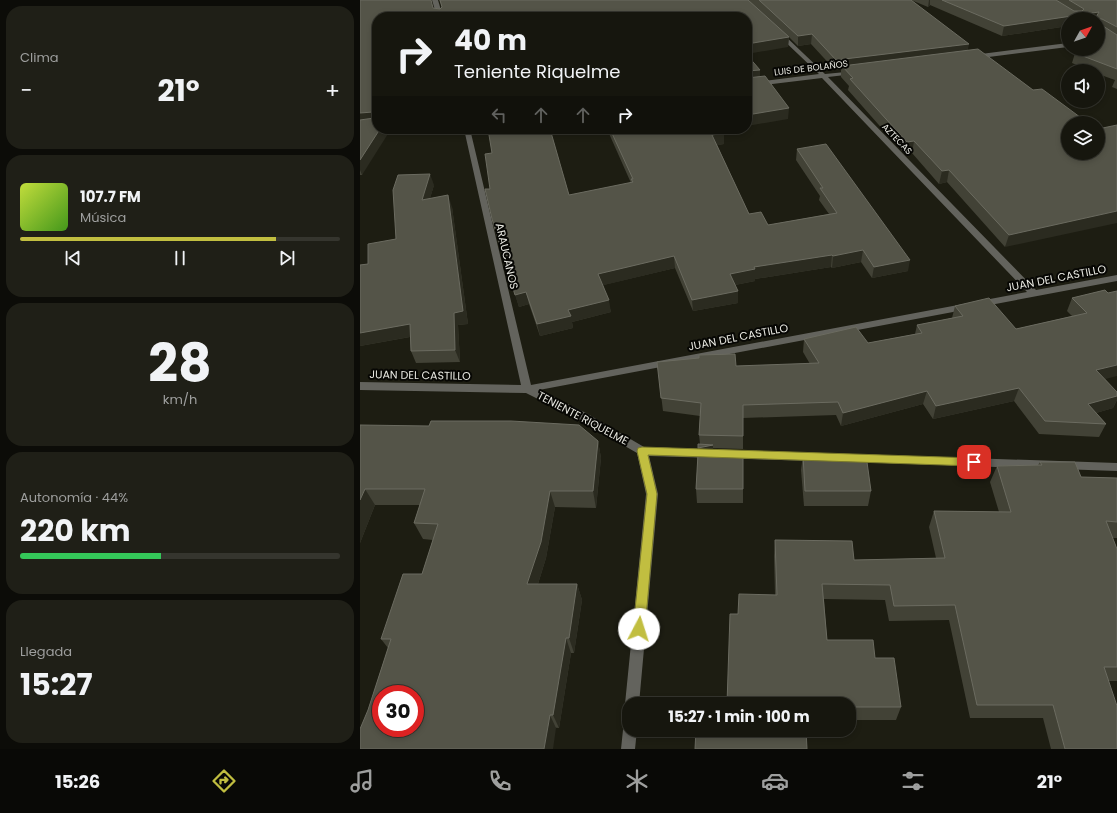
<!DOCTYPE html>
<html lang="es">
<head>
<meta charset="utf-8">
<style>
  body { margin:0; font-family:Poppins,sans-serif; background:#1f1f17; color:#f1f3f6; height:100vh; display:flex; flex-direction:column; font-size:15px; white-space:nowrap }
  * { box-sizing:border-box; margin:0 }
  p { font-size:13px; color:#9e9f9e }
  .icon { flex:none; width:22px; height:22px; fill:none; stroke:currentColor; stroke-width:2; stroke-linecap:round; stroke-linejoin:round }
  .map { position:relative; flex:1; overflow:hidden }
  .panel { display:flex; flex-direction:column; gap:6px; padding:6px; background:#0c0c08; width:360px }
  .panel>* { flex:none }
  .top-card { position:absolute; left:12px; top:12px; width:380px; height:122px; border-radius:16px; box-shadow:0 2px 6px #0003,0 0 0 1px #35352e; background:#16160e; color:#f1f3f6; overflow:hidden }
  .needle { width:26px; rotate:50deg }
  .controls { position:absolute; left:701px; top:12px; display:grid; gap:8px }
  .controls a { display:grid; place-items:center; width:44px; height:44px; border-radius:50%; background:#16160e; box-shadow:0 2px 6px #0003,0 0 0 1px #35352e; font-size:20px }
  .speed { position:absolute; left:12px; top:685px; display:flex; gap:8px; font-size:20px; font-weight:700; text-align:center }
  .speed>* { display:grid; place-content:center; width:52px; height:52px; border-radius:50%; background:#16160e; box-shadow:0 2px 6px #0003,0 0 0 1px #35352e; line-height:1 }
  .speed .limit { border:6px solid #d22; background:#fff; color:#111 }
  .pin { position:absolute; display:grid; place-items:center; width:34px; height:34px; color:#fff; margin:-17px; border-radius:8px; box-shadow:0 2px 6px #0006 }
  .me { position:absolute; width:44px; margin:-22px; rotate:5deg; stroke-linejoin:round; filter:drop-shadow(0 0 3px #0008) }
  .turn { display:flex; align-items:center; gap:14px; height:84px; padding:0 16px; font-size:18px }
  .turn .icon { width:52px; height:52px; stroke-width:2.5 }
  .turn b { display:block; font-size:28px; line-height:34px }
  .lanes { display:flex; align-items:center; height:38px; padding:0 16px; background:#0003; justify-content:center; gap:20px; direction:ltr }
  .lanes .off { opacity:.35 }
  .big { font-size:30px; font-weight:700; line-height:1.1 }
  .panel .widget { flex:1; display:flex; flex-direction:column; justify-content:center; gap:6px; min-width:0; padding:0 14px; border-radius:16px; background:#1f1f17 }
  .panel .dial { align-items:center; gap:0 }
  .dial b { font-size:52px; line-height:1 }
  .song { display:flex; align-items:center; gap:12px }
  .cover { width:48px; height:48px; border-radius:6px; background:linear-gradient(135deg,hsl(70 70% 55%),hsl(100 70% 35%)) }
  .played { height:4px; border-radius:2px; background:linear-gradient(90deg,#c1be40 80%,#35352e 80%) }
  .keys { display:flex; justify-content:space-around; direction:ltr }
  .heat { display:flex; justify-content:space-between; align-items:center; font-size:22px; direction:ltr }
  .charge { height:6px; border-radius:3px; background:linear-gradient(90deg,#34c759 44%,#35352e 0) }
  .trip { position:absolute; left:262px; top:697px; width:234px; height:40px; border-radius:16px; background:#16160e; box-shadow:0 2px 6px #0003,0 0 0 1px #35352e; font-weight:700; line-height:40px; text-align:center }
  .tabs { display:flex; height:64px; justify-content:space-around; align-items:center; background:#090906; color:#9e9f9e }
  .tabs .icon { width:28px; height:28px }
  .tabs .current { color:#c1be40 }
  .tabs b { font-size:18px; color:#f1f3f6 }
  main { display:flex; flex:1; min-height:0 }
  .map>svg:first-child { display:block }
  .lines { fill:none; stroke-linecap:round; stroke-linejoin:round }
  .street { fill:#63635d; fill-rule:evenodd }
  .wall { fill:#424236 }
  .shaded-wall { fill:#2b2b20 }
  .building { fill:#545448; stroke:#6b6b60; fill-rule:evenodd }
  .route { fill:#c1be40; stroke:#7d7c2a }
  .labels { text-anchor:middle; stroke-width:4; stroke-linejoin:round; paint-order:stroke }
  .far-street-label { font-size:9px; fill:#e9e9e2; stroke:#070704 }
  .street-label { font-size:11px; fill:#e9e9e2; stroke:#070704 }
</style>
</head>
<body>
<main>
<section class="panel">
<div class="widget"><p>Clima</p>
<div class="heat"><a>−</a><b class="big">21°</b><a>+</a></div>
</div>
<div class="widget">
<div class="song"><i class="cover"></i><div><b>107.7 FM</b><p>Música</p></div></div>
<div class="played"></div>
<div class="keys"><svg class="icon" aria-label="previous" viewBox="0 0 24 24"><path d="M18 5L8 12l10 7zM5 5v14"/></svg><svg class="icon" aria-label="pause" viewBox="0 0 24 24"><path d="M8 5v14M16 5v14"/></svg><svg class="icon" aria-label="next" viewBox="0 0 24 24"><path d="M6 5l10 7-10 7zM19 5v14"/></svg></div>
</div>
<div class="widget dial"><b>28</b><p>km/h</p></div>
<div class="widget"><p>Autonomía · 44%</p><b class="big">220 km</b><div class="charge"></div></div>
<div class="widget"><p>Llegada</p><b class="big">15:27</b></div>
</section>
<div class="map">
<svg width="757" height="749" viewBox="0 0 757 749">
  <rect width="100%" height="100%" fill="#1d1d12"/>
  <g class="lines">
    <g class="street">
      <path d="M72 0H78L83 17H77Z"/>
      <path d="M418 33H422L465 74 496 71V73L494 74 468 77 676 290 757 275V281L179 390 226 413 284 447 455 453 459 454 461 457 459 460 455 461 289 456 298 494 279 704H269V710L265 704 286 494 277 453 218 419 166 393 0 390V382L161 385 104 129H110L171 385 667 292 462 78 387 87V83L459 74 418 35Z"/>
      <path d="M708 43V47L613 59 610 57 613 55Z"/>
      <path d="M493 454 757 463V471L493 462 489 461 487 458 489 455Z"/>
      <path d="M269 723V730H277L275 749H261L263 730 265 725Z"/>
    </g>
  </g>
  <g class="wall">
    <path d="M0 0 80 9 82 7 79 0H757V89L752 87 755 80 738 74V71H732L712 63 715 53 738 19H708V26L642 36 570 5 568 7 551 0 608 50 673 90 728 123 645 247 587 182 579 184 552 153 545 154 533 141 488 90 489 86 481 77V69L475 70 451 44 438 46 429 37 428 47 387 17H17V129L2 175H0Z"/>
    <path d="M247 129H366L362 130 364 144 357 145 389 214 408 225 469 214 459 200 460 196 436 160 437 149 548 271 512 278 501 262 472 268 471 267 395 279V281L375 285 378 303 333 311 315 268 243 285 251 312 212 322 213 328 180 336 169 304 159 307 136 230 130 189 132 153 209 195 271 183Z"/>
    <path d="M74 185 70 198 92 207 108 324 98 325 100 362 56 363 51 351 50 337 0 346V265L8 264 36 239Z"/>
    <path d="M745 290V379L757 392V400L753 408 736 413 746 424 739 437 679 434 654 401 573 419 563 404 481 426 476 415 383 418V449L353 448V454H383V503H337L336 489 338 454V448L340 444 339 435 340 416 303 411 297 362 376 366 450 364 443 352 444 339 508 343 555 334 557 325 592 318 595 306 656 329 712 316 707 311 712 298Z"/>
    <path d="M0 425 238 441 241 458 236 508 195 507 186 558 178 584H217L222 600 214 653H211L199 728 8 710 28 648 21 639 62 574 73 540 63 539 54 523 60 505H15L0 543Z"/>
    <path d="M443 455 511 491 508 506H444L441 470Z"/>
    <path d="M680 462 721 477 757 478V538H753L757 549V681H749L757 749H691L683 718H610L589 620 529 621 525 600 464 599 467 640 515 658 541 707 536 720H489V704L378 614 415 595 414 556 415 540 494 560 576 558 569 527 574 511 639 512 630 482 637 466 678 465Z"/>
  </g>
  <g class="shaded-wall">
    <path d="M569 0H570V5L568 7Z"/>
    <path d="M739 12 736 19H708V26L642 36 644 26Z"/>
    <path d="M452 34 451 44 438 46V36Z"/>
    <path d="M429 37 428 47 387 54V44Z"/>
    <path d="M609 44 607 54 482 66 481 69 475 70 476 60Z"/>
    <path d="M400 70V80L387 82V71Z"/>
    <path d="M429 108 428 119 387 126V115Z"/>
    <path d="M13 112 17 123 0 124V113Z"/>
    <path d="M20 129H31L2 175 0 170V160Z"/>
    <path d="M364 133V144L353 146 352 135Z"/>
    <path d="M554 141 552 153 545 154 547 142Z"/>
    <path d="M589 170 587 182 579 184 582 171Z"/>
    <path d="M70 174 74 185 66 212 62 200Z"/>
    <path d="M88 195 92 207 108 324 98 325 100 362 95 350Z"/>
    <path d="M757 211V223L645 247 649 235Z"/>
    <path d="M503 250 501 262 472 268 473 256Z"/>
    <path d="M472 255 471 267 395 279V281L370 286V274L394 267Z"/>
    <path d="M314 256 315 268 240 286 238 274Z"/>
    <path d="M550 260 548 271 512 278 514 267Z"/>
    <path d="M378 291V303L333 311 332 300Z"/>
    <path d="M166 292 169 304 159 307 155 295Z"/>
    <path d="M249 300 251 312 212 322 213 328 180 336 177 324 208 310Z"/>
    <path d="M50 324 55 336 0 346V333Z"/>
    <path d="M757 365V376L730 383 736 370Z"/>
    <path d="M659 388 654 401 573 419 576 406Z"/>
    <path d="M567 391 563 404 481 426 483 413Z"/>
    <path d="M757 396V400L753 408 722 417 728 404Z"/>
    <path d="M238 441 241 458 236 508 233 491Z"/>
    <path d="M353 445V460L339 463 338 448Z"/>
    <path d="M5 489 15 505 0 543V500Z"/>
    <path d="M190 491 195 507 186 558 173 600 167 584Z"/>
    <path d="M217 584 222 600 214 653 209 638Z"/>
    <path d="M206 638 211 653 199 728 193 715Z"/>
    <path d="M190 715 196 728 193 749H184Z"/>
  </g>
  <g class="building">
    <path d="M0 0H71L73 8 80 9 82 7 80 0H388L429 37 387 44V17H17V129H20L0 160V120L14 118 15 113 13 112 0 113Z"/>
    <path d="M399 0H551L609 44 476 60 452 34 438 36Z"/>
    <path d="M582 0H696L714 11H722L724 9 709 0H757V27L742 19H740V24L757 35V69L715 53 717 49H738V19H735L739 12 644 26Z"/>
    <path d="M618 49 673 90 682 89 728 123H708V153H738V129L757 125V211L649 235 589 170 582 171 554 141 547 142 535 129 490 79 493 78 482 66Z"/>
    <path d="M387 55 400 70 387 71Z"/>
    <path d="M405 76 429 108 387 115V78Z"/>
    <path d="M128 129H190L209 195 273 182 271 179H273L250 129H362L364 133 352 135 389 214 401 212 408 225 477 213 460 188H463L437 149 466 144 550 260 514 267 503 250 473 256 472 255 394 267 395 269 370 274 378 291 332 300 314 256 238 274 249 300 208 310 211 316 177 324 166 292 155 295 132 219 125 189H130L125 154 132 153Z"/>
    <path d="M70 174 62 200 88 195 103 311 94 313 95 350 51 351 50 324 0 333V265L8 264V244L36 239 33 190 38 175Z"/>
    <path d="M745 290 748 293 757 291V365L736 370 757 392V396L728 404 746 424 685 421 659 388 576 406 567 391 483 413 478 402 383 405V436L339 435 341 403 301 398 297 362 339 358V355L375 354 376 366 459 363 444 339 496 327 508 343 562 333 557 325 603 316 595 306 629 298 656 329 727 313 712 298Z"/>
    <path d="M71 421H151L219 425 238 441 233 491H190L181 542 167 584H217L209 638H206L193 715H190L184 749H0V729L8 710 31 639H21L43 574H62L78 524 54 523 65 489H5L0 500V425L69 426ZM21 694H55V728H21Z"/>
    <path d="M338 444 353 445 338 448Z"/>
    <path d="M338 454H383V489H336Z"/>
    <path d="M443 455H506L511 491H445Z"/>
    <path d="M680 462H715L721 477 757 478V522L746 521 757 549V667H744L757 706V749H705L693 705H617L595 605 534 606 530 585 462 584 467 640H513L515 658H534L541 707H489V704H367L370 614H378L379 594 417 595 415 540 492 541 494 560 585 558 574 511 651 512 637 466 682 465Z"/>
    <path d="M336 730H446L447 749H335Z"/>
  </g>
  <path class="route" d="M282 447 614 458 618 459 620 462 618 465 614 466 288 455 297 494 285 629 284 633 279 635 275 633 273 629 287 494 277 451 278 448Z"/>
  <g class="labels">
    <g class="far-street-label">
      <text transform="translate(451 68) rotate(-7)" y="3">LUIS DE BOLAÑOS</text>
      <text transform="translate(537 139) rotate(46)" y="3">AZTECAS</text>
    </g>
    <g class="street-label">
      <text transform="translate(147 256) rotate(77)" y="4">ARAUCANOS</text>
      <text transform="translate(696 278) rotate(-11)" y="4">JUAN DEL CASTILLO</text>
      <text transform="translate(378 337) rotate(-11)" y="4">JUAN DEL CASTILLO</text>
      <text transform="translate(60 375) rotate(1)" y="4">JUAN DEL CASTILLO</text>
      <text transform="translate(223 418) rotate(28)" y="4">TENIENTE RIQUELME</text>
    </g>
  </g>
</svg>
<div class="controls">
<a><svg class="needle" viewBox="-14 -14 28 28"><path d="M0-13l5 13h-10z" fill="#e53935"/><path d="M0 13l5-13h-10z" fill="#9e9f9e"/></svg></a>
<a><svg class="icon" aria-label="sound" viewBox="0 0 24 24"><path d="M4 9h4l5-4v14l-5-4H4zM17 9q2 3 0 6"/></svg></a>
<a><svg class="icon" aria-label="layers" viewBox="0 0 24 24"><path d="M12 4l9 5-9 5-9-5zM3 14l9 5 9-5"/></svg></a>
</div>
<div class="speed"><div class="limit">30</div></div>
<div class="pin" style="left:614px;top:462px;background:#d93025"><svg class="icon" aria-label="arrive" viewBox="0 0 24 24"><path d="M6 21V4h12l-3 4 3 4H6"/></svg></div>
<svg class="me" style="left:279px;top:629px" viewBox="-20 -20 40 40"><circle r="19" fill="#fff"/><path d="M0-13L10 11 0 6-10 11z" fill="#c1be40"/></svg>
<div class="trip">15:27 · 1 min · 100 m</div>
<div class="top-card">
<div class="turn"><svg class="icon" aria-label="right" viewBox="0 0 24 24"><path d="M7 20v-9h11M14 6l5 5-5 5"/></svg><div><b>40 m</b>Teniente Riquelme</div></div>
<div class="lanes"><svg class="icon off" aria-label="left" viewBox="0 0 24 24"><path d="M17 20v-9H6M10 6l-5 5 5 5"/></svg><svg class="icon off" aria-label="ahead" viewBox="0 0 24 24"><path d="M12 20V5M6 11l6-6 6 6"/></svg><svg class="icon off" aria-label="ahead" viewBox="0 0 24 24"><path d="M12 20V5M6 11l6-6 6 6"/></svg><svg class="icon" aria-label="right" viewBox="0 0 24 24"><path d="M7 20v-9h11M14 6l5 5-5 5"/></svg></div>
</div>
</div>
</main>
<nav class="tabs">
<b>15:26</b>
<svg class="icon current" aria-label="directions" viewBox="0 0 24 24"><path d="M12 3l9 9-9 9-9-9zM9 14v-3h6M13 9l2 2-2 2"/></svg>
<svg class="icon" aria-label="music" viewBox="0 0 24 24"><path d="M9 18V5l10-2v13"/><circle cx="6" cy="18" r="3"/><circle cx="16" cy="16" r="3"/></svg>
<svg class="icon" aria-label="phone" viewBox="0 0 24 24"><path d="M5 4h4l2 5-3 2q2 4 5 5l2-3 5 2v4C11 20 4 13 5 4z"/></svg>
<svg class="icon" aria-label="climate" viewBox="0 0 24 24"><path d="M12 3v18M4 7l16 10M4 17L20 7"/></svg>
<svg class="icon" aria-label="car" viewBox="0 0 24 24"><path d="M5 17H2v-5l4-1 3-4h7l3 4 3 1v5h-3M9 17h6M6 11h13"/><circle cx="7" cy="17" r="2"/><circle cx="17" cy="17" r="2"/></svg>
<svg class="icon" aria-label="filters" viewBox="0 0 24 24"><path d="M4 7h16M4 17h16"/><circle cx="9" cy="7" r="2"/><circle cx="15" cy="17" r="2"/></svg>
<b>21°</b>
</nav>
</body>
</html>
